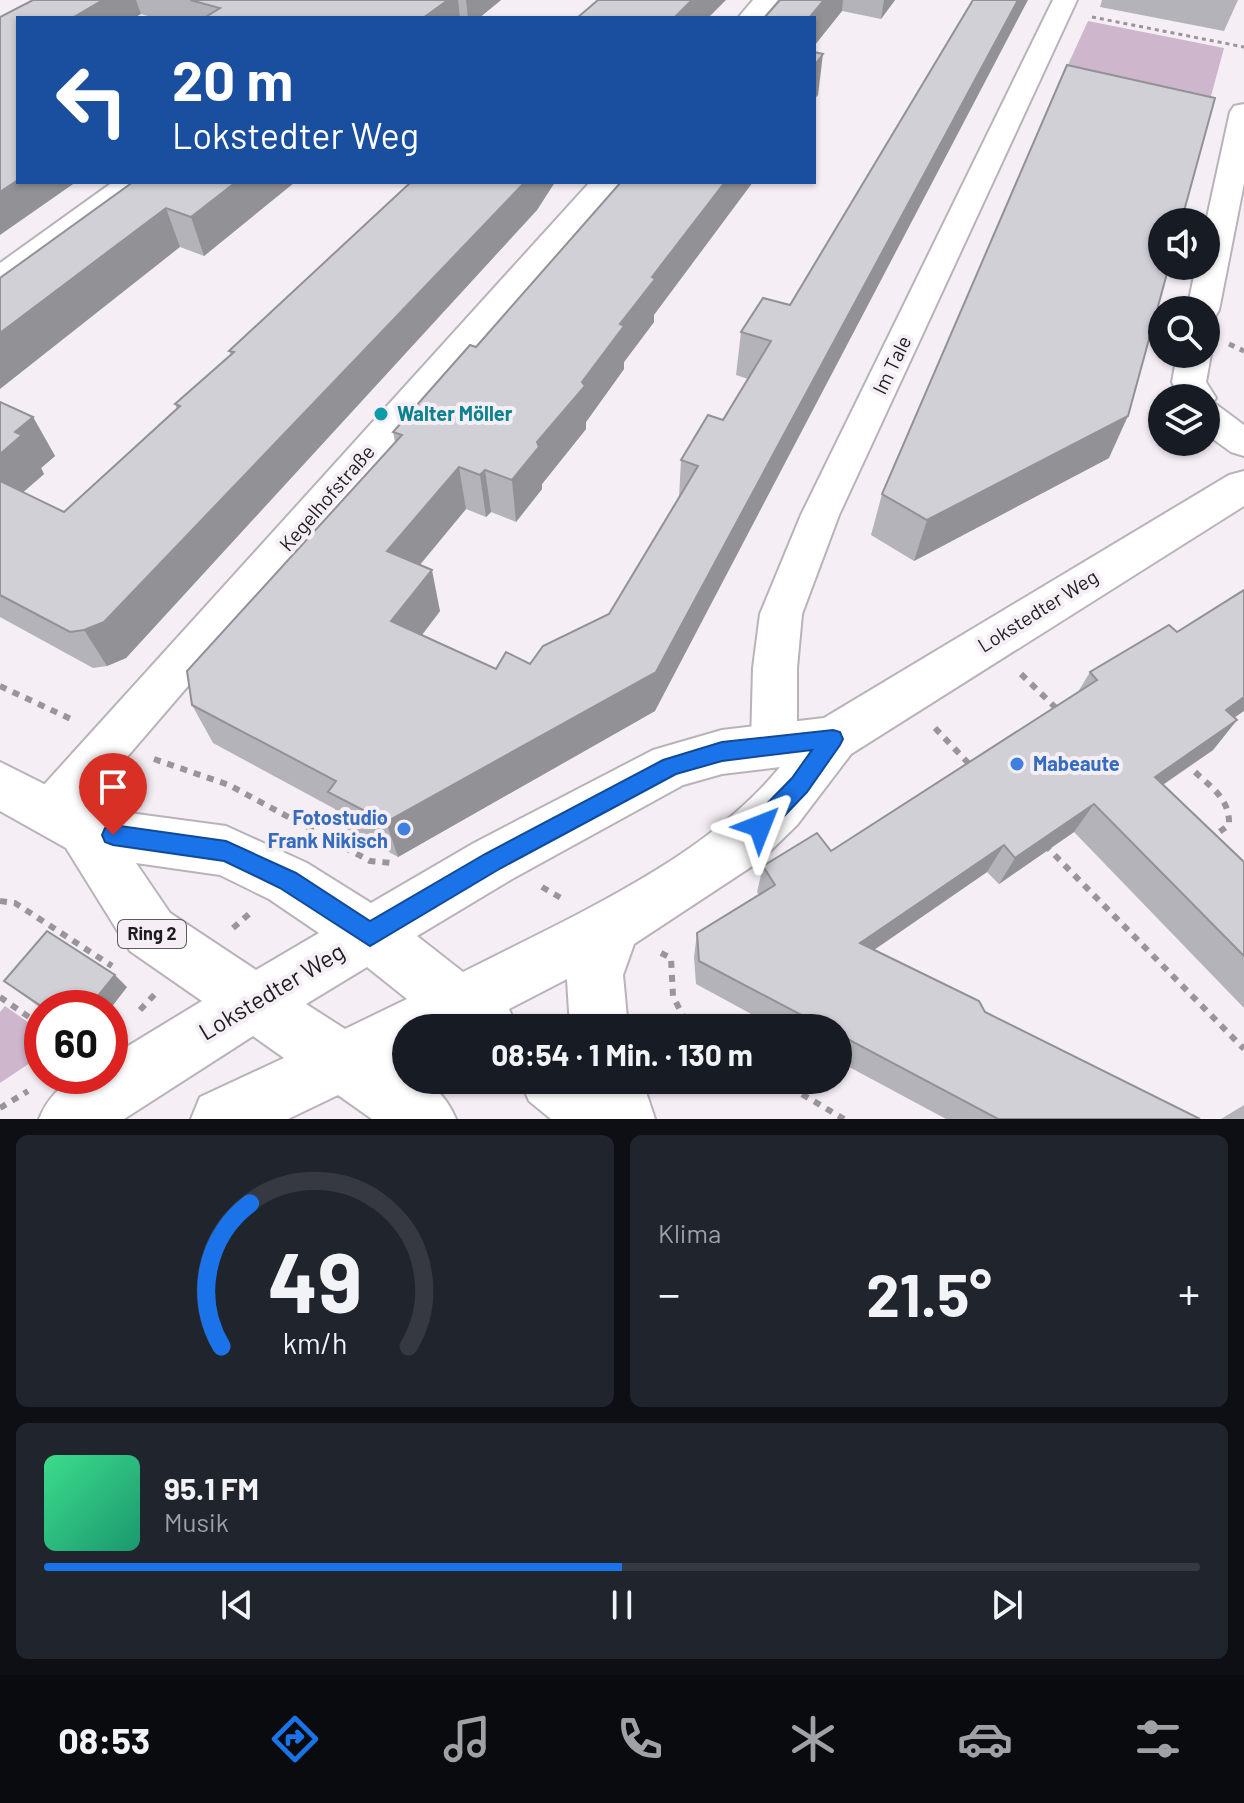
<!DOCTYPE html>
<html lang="de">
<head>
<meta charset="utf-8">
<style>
  body { margin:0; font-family:Barlow,sans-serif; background:#20242c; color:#f1f3f6; height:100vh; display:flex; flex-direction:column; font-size:30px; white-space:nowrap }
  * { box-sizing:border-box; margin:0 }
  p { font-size:26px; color:#9ea1a6 }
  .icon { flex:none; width:44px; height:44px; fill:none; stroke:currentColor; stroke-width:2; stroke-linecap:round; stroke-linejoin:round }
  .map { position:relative; height:1119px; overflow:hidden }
  .panel { display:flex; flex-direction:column; gap:16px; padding:16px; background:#0d0f14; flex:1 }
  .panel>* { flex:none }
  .banner { position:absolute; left:16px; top:16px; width:800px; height:168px; border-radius:0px; box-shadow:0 2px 6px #0004; background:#1a4fa0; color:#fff; overflow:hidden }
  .fabs { position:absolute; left:1148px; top:208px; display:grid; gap:16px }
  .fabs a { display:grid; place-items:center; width:72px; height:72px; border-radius:50%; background:#171b24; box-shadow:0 2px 6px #0004; font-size:40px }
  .speed { position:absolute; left:24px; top:990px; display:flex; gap:16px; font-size:40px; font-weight:700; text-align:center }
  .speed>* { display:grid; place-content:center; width:104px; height:104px; border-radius:50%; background:#171b24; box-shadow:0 2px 6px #0004; line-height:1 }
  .speed .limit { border:12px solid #d22; background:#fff; color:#111 }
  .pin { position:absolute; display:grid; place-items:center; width:68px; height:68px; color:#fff; margin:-82px -34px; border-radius:50% 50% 50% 0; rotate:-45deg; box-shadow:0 0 8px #0007 }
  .pin .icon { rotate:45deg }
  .me { position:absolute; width:88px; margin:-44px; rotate:45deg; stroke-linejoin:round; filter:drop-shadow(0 0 6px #0008) }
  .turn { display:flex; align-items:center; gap:28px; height:168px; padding:0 24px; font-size:36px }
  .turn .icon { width:104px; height:104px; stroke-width:2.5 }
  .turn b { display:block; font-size:56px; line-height:68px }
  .big { font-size:60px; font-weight:700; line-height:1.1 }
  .panel .widget { flex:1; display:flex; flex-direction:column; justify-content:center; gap:12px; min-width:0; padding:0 28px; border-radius:12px; background:#20242c }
  .panel .dial { align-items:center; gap:0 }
  .dial svg { height:208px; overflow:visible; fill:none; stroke:#363941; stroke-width:7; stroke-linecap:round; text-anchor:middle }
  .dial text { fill:#f1f3f6; stroke:none }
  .song { display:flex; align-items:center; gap:24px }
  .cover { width:96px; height:96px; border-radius:12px; background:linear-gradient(135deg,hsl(150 70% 55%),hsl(160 70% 35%)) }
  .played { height:8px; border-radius:4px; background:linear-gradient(90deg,#1a73e8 50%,#363941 50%) }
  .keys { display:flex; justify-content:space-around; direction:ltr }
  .heat { display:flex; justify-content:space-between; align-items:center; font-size:44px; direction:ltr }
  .panel .tiles { flex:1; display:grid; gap:16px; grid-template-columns:1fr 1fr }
  .widget:last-child { grid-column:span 2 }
  .trip { position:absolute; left:392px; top:1014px; width:460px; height:80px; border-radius:40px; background:#171b24; box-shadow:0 2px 6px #0004; font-weight:700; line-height:80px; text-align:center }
  .tab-bar { display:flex; height:128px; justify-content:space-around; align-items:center; background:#090b0e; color:#9ea1a6 }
  .tab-bar .icon { width:56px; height:56px }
  .tab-bar .active { color:#1a73e8 }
  .tab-bar b { font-size:36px; color:#f1f3f6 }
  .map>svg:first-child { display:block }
  .green { fill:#ceb6cd }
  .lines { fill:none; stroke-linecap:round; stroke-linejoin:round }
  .street-casing { stroke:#b9b3b9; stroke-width:4 }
  .primary-casing { stroke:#b9b3b9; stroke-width:4 }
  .path-far2 { stroke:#999599; stroke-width:3; stroke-dasharray:4 4; stroke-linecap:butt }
  .path-far1 { stroke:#999599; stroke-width:5; stroke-dasharray:6 6; stroke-linecap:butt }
  .path { stroke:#999599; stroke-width:6; stroke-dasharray:7 7; stroke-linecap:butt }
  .street { fill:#fff; fill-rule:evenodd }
  .primary { fill:#fff; fill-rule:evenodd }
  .wall { fill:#b4b3b9 }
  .shaded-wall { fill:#929296 }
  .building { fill:#d1d0d7; stroke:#929296; stroke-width:2 }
  .route { fill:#1a73e8; stroke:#114b97; stroke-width:2 }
  .culture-dot { fill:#0f9aa8; stroke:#f5eff5; stroke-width:3 }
  .shop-dot { fill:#3f7fe0; stroke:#f5eff5; stroke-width:3 }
  .labels { text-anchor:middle; stroke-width:8; stroke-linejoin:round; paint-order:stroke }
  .shield { fill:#f5eff5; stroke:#5e5b5e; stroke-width:2 }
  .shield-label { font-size:18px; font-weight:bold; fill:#1e1c1e }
  .street-label { font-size:20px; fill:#1e1c1e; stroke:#f5eff5 }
  .culture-label { font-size:20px; font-weight:bold; fill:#0d838f; stroke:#f5eff5; text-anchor:start }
  .shop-label { font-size:20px; font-weight:bold; fill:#366cbe; stroke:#f5eff5; text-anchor:start }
  .near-street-label { font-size:24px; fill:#1e1c1e; stroke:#f5eff5 }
</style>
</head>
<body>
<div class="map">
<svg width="1244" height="1119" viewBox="0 0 1244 1119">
  <rect width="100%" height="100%" fill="#f5eff5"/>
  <g class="green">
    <path d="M1088 21 1224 48 1203 126 1055 93Z"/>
    <path d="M5 1006 42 1032 39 1057 0 1083V1012Z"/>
  </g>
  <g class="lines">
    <g class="street-casing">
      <g id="street">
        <path d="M753 0H778L763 18H738Z"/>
        <path d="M1053 0H1077L839 515 802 614 797 668V744L790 758 774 764 758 758 751 744 753 668 760 614 801 515Z"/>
        <path d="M1244 104V183L1219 310 1215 317 1206 320V310H1187L1196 266H1206V222L1230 112 1234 106Z"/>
        <path d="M113 182H147L11 285 0 288V263Z"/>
        <path d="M590 182H621L66 828 49 835 32 828 25 813 32 798Z"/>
        <path d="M1206 346 1211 354 1206 382 1216 398 1213 402 1244 425V456L1231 452 1206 434V398H1180L1172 382 1177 354H1206Z"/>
      </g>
    </g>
    <g class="primary-casing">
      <g id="primary">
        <path d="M1244 471V506L851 754 797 825 760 861 634 944 623 975 628 1028H570L567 979 509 1009 517 1028H406V1062L399 1065 406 1070V1080C432 1080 446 1096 456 1119H372L338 1095 288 1119H191L200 1097 284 1058 253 1036 124 1119H39C54 1084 74 1076 110 1076V1057L202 1001 130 951 66 848 0 811V762L92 808 226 826 307 863 371 903 474 843 653 750 722 730 824 718 1229 475ZM780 767C706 859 567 919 463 972L417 936 512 879 683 785 722 774ZM136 863 220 875 269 899 319 933 256 970 170 913ZM367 967 407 999 345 1029 306 1004Z"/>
        <path d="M520 1080H642L655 1119H551L529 1101Z"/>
      </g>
    </g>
    <path class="path-far2" d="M1092 17 1244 47"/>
    <path class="path-far1" d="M1229 344 1244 351"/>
    <g class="path">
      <path d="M1021 674 1057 709"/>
      <path d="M0 686 73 720"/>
      <path d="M935 728 972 767"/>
      <path d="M154 759 229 785 370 861 392 863"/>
      <path d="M1195 772C1212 788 1230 799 1229 825L1211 838"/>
      <path d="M1045 845 1244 1049"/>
      <path d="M542 887 561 898"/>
      <path d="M0 901 15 903 112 966"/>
      <path d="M233 928 249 914"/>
      <path d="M661 953 671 958 673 996 689 1028"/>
      <path d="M0 997 42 1026"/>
      <path d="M140 1010 155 994"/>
      <path d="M778 1080 844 1119"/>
      <path d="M0 1108 28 1091"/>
    </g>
    <use href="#street" class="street"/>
    <use href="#primary" class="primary"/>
  </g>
  <g class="wall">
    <path d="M33 0H501L479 18H155L141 14 18 18Z"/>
    <path d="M780 0H895L881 19 842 11 814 46V18Z"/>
    <path d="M1102 0H1238L1224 31 1100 7Z"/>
    <path d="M133 182H295L204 256 180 247Z"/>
    <path d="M411 182H555L537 210 126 658 107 666 93 668 0 617V402L33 417 55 456 41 468 44 474 23 492 64 512 177 409 175 404 231 355 229 351Z"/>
    <path d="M790 305 655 711 398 857 343 827 335 809 213 743 192 705 395 442 393 432 476 347 654 315V322L624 362V369L586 422V429L542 484V489L516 522 491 512 486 517 466 509 420 565 440 611 422 635 496 669 530 664 609 614 679 498 681 460 723 420 748 379 736 375 741 332Z"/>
    <path d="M1109 458 914 561 871 535 882 494Z"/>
    <path d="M1090 672 1234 718 1237 720 1213 750 1163 785 1244 862V1008L1074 832 999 884 987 872 874 950 985 1012 1200 1119H946L838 1061V1028H777L696 984 694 957 697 933 759 895 757 892 763 866 831 851 1078 692Z"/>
    <path d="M4 981 127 987 110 1009V1008L42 1009Z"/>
    <path d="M1244 1105V1119H1221Z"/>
  </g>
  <g class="shaded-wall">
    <path d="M103 0H136L141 14 134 18H72Z"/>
    <path d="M448 0H458L460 18H423Z"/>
    <path d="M466 0H501L479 18H468Z"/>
    <path d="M692 0H726L708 18H674Z"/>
    <path d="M824 0H843L842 11 814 46V18H809Z"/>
    <path d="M884 0H895L881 19Z"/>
    <path d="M1018 0H1028L655 711 398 857 386 822 656 672Z"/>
    <path d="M823 54 818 95 814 100V66Z"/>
    <path d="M18 180V182H76L0 235V192Z"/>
    <path d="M236 182H295L204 256 191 217Z"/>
    <path d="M525 182H555L537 210 126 658 107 666 84 630Z"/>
    <path d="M725 182H753L654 315V322L624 362V369L586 422V429L542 484V489L516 522 512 480 537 442 582 382 652 277Z"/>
    <path d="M166 208 180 247 0 389V333Z"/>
    <path d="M1128 416 1109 458 914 561 927 520Z"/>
    <path d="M33 417 55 456 41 468 44 474 4 509 0 503V454L15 432Z"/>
    <path d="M459 467 466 509 397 592 387 551Z"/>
    <path d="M485 470 491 512 486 517 480 475Z"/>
    <path d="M432 570 440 611 402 661 391 621Z"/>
    <path d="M1244 697V711L1202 740 1226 710Z"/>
    <path d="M1237 720 1213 750 1133 805 1155 777Z"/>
    <path d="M1094 804 1074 832 999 884 1015 858Z"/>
    <path d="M1004 845 987 872 849 967 860 943Z"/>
    <path d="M115 975 127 987 110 1009V1008H88Z"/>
  </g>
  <g class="building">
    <path d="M33 0H103L72 18H18V180L0 192V17Z"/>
    <path d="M190 0H448L423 18H204L220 8Z"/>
    <path d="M598 0H692L674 18H577Z"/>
    <path d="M780 0H824L809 18H764Z"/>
    <path d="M973 0H1018L656 672 386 822 328 792 336 781 192 705 187 671 402 435 393 432 470 345 476 347 621 182H725L652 277 655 279 620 324 624 326 582 382 585 386 537 442 539 447 512 480 485 470 480 475 459 467 387 551 432 570 391 621 496 669 506 652 530 664 543 646 609 614 698 466 681 460 708 415 723 420 771 341 741 332 763 298 790 305Z"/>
    <path d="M814 52 823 54 814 66Z"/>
    <path d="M1067 65 1215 98 1181 222H1162V266H1169L1128 416 927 520 882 494Z"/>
    <path d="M133 182H236L191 217 166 208 0 333V278Z"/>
    <path d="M411 182H525L104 622 84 630 70 632 0 595V481L64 512 180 406 175 404 234 352 229 351Z"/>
    <path d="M0 402 33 417 15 432 22 435 0 454Z"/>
    <path d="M1244 590V697L1226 710 1237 720 1155 777 1244 862V956L1094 804 1015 858 1004 845 860 943 979 1001 985 1012 1200 1119H998L838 1034V1028H826L699 961 697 933 775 885 763 866 817 833 831 851 1097 680 1090 672 1169 625 1177 632Z"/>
    <path d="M47 931 115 975 88 1008H44L4 981Z"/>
  </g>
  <path class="route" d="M833 730 840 732 843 739 840 745 807 792 768 833 760 836 752 833 749 826 752 819 792 778 812 750 722 761 676 774 501 868 370 946 280 888 224 861 113 845 105 842 102 835 105 828 113 825 226 841 296 873 370 921 485 854 663 760 722 742Z"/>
  <circle class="culture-dot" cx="381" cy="414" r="8"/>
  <g class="shop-dot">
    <circle cx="1017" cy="764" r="8"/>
    <circle cx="404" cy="829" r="8"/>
  </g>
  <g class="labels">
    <rect class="shield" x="118" y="920" width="68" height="28" rx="6"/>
    <g class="shield-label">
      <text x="152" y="940">Ring 2</text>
    </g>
    <g class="street-label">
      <text transform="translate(892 365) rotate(-64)" y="7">Im Tale</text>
      <text transform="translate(327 498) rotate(-49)" y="7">Kegelhofstraße</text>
      <text transform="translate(1038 611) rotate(-32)" y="7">Lokstedter Weg</text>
    </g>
    <g class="culture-label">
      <text x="397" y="421">Walter Möller</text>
    </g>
    <g class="shop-label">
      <text x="1033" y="771">Mabeaute</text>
      <text x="388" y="825" text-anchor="end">Fotostudio<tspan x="388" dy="23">Frank Nikisch</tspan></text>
    </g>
    <g class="near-street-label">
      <text transform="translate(272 992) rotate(-31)" y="8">Lokstedter Weg</text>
    </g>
  </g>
</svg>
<div class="fabs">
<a><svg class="icon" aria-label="sound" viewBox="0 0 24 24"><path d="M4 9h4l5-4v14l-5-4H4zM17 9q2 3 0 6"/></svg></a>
<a><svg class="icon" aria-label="search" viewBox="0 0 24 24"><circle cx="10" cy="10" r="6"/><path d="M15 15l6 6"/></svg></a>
<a><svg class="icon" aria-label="layers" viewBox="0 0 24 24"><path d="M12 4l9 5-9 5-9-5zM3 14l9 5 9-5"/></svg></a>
</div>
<div class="speed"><div class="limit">60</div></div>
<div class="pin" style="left:113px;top:835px;background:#d93025"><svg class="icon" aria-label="arrive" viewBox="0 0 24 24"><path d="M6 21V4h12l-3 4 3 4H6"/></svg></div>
<svg class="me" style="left:760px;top:826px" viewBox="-20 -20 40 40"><path d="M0-17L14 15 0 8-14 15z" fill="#1a73e8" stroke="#fff" stroke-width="4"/></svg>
<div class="trip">08:54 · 1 Min. · 130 m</div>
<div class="banner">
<div class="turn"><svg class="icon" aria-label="left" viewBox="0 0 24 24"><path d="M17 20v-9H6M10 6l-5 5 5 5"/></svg><div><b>20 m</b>Lokstedter Weg</div></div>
</div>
</div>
<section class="panel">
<div class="tiles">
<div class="widget dial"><svg viewBox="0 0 100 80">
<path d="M14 69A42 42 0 1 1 86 69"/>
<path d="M14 69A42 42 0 0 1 25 14" stroke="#1a73e8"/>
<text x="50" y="56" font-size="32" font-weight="700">49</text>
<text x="50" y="72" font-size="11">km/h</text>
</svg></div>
<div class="widget"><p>Klima</p>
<div class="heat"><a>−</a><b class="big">21.5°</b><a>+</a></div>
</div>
<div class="widget">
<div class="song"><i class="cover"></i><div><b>95.1 FM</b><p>Musik</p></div></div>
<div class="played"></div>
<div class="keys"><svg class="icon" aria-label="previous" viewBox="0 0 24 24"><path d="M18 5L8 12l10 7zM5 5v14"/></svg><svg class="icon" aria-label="pause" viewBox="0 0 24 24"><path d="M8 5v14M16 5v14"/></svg><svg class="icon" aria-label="next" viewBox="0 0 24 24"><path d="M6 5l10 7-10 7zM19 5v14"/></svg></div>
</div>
</div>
</section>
<nav class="tab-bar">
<b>08:53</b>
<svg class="icon active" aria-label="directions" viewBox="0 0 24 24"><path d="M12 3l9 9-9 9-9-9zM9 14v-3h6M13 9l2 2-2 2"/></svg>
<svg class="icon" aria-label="music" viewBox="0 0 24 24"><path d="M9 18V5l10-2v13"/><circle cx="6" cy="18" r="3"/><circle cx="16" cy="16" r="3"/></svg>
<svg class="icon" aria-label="phone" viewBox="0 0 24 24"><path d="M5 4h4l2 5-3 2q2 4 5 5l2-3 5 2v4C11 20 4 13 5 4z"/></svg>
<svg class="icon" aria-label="climate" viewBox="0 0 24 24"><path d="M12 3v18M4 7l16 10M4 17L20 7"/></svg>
<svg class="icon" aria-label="car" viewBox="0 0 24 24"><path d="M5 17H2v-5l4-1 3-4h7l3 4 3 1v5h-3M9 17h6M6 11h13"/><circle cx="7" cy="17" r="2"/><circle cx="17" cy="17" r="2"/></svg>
<svg class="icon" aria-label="filters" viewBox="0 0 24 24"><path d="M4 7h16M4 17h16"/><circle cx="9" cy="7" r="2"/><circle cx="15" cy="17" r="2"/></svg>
</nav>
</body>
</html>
